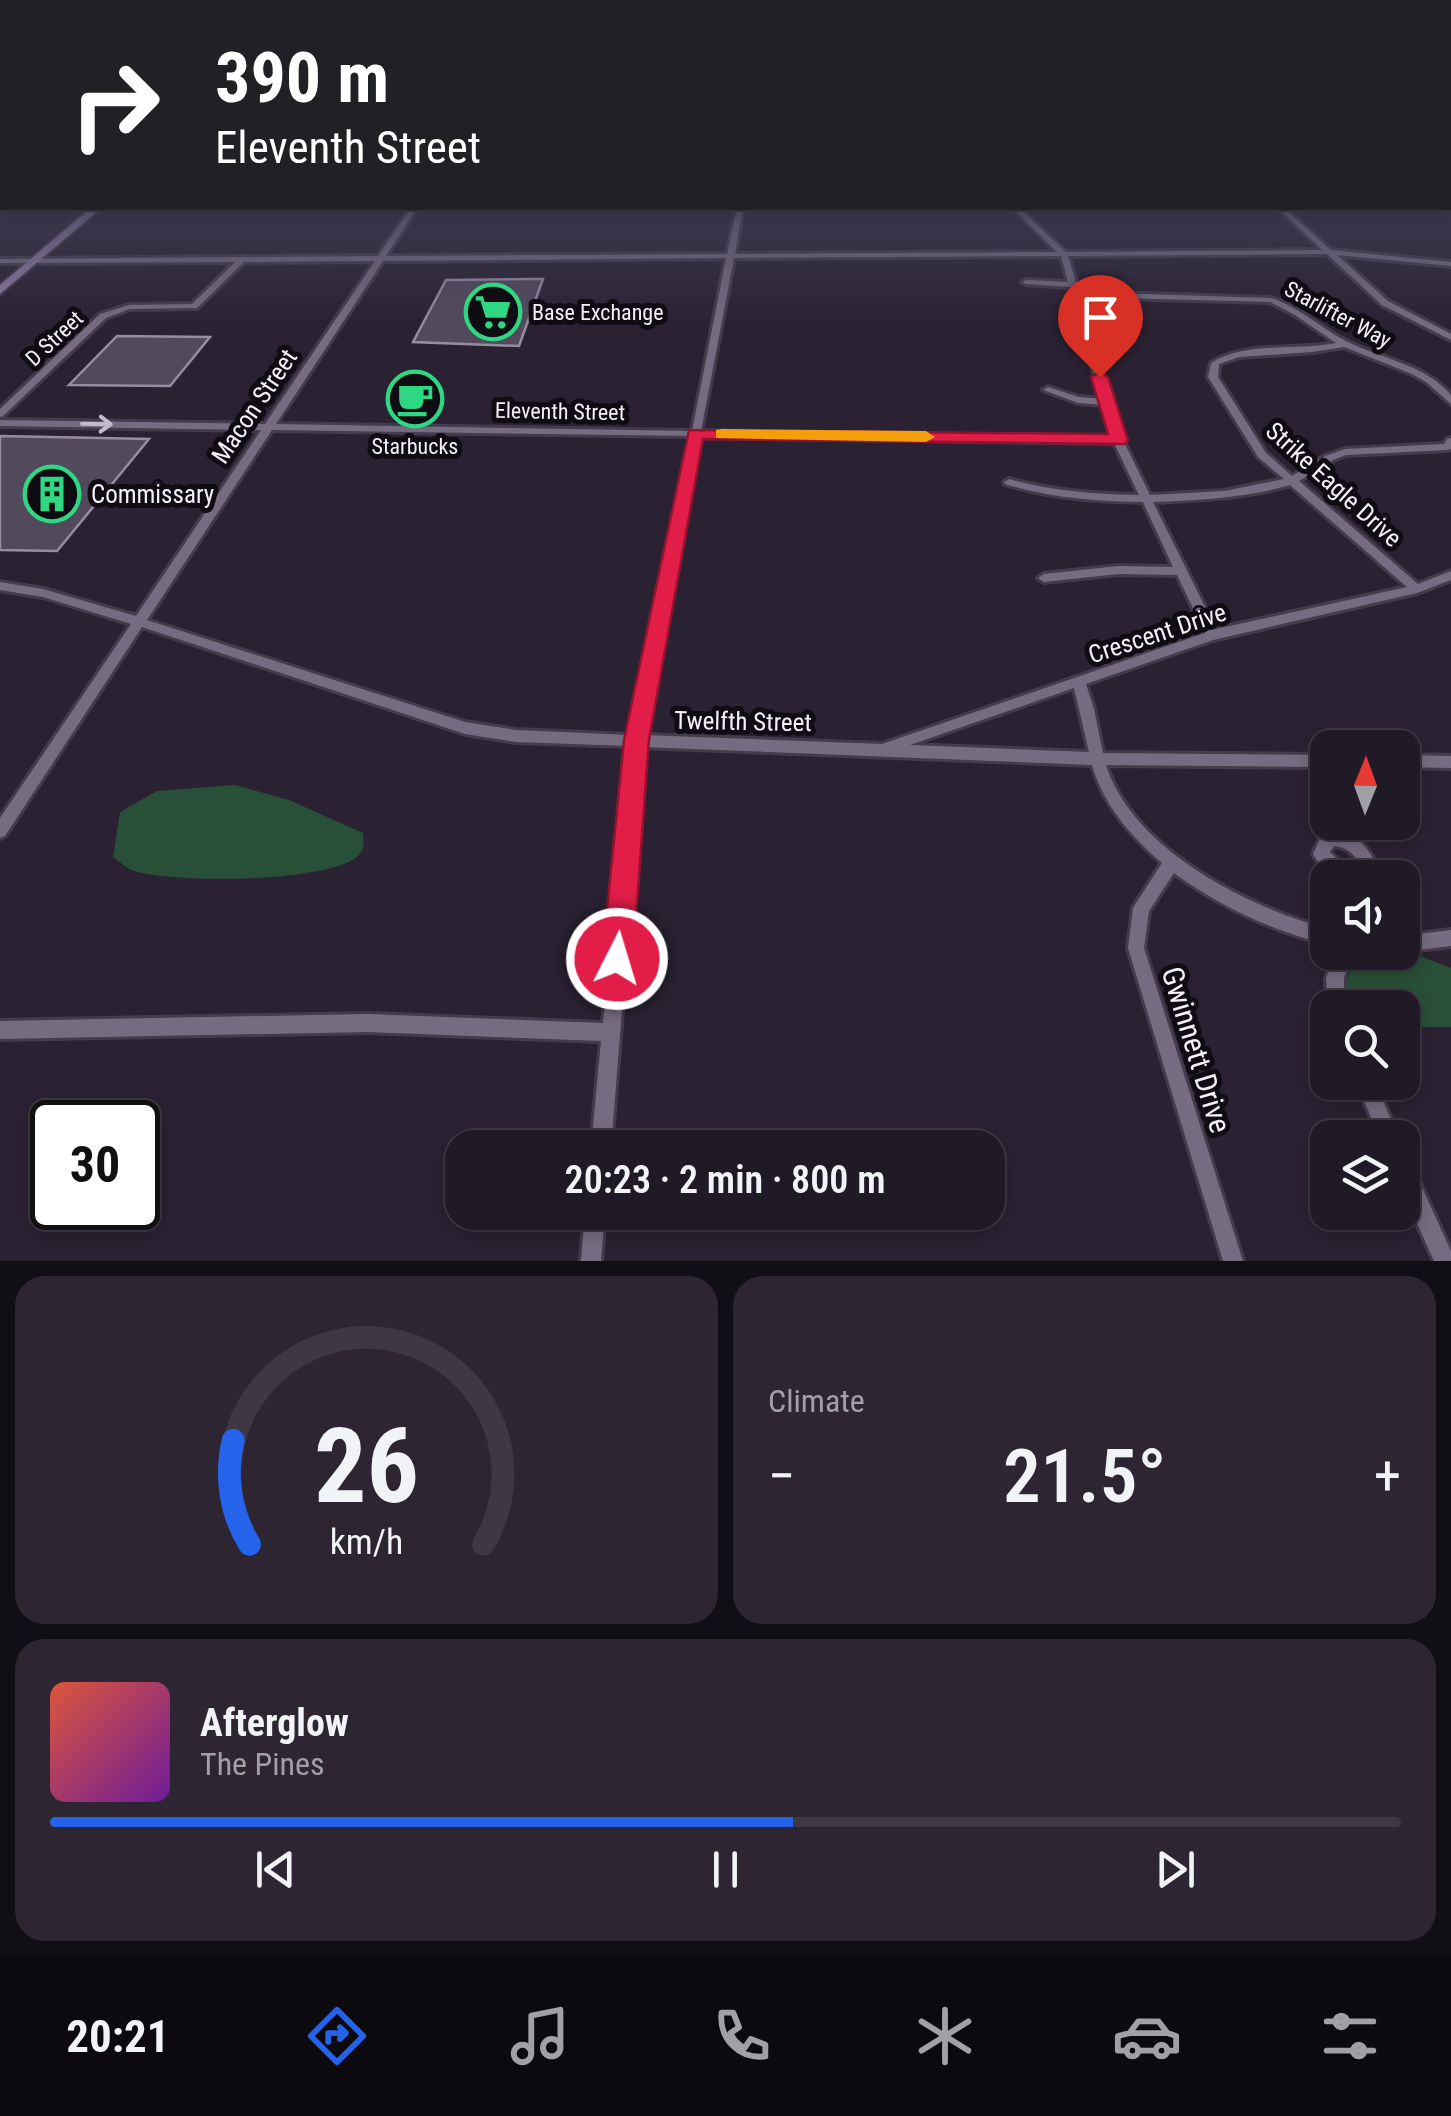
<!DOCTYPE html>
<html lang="en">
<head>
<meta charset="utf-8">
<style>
  body { margin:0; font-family:"Roboto Condensed",sans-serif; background:#2d2632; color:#f1f3f6; height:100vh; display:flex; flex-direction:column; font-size:38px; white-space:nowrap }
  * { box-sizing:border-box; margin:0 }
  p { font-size:32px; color:#a2a0a7 }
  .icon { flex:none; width:55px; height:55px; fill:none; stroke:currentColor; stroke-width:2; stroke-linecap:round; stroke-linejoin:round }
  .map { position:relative; height:1261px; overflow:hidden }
  .panel { display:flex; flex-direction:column; gap:15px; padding:15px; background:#120e15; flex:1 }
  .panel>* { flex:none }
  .guide { position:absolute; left:0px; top:0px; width:1452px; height:210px; box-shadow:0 5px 15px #0003,0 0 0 2px #3d3843; background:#202124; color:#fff; overflow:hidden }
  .needle { width:65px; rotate:1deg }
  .controls { position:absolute; left:1310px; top:730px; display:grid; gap:20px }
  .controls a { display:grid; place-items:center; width:110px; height:110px; border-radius:20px; background:#201926; box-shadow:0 5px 15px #0003,0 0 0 2px #3d3843; font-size:50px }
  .speed { position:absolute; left:30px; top:1100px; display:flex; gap:20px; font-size:50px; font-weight:700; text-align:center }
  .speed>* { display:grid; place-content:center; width:130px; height:130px; border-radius:50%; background:#201926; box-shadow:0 5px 15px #0003,0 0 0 2px #3d3843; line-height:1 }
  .speed .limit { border:5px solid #111; border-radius:15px; background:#fff; color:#111 }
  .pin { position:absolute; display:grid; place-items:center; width:85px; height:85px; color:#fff; margin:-102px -42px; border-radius:50% 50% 50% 0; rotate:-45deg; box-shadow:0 0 10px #0007 }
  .pin .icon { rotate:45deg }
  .me { position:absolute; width:110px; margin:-55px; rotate:5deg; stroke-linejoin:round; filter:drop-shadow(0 0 8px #0008) }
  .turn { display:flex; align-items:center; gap:35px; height:210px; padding:0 50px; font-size:45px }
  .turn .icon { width:130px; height:130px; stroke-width:2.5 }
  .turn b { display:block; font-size:70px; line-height:85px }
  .big { font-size:75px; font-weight:600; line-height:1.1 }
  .panel .widget { flex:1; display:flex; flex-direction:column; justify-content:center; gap:15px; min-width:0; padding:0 35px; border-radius:30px; background:#2d2632 }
  .panel .dial { align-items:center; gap:0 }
  .dial svg { height:260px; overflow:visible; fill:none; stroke:#3d3843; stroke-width:7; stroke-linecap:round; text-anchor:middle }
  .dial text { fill:#f1f3f6; stroke:none }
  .song { display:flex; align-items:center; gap:30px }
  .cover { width:120px; height:120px; border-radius:15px; background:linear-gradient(135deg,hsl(10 70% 55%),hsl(280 70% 35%)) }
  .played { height:10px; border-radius:5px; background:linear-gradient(90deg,#2563eb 55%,#3d3843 55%) }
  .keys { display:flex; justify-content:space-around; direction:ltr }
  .heat { display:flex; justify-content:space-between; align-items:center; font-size:55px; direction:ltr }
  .panel .tiles { flex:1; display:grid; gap:15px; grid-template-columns:1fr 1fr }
  .widget:last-child { grid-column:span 2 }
  .trip { position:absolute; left:445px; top:1130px; width:560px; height:100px; border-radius:30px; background:#201926; box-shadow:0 5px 15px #0003,0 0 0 2px #3d3843; font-weight:600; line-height:100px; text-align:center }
  .tab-bar { display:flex; height:160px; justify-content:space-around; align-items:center; background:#0d0a0f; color:#a2a0a7 }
  .tab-bar .icon { width:70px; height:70px }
  .tab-bar .current { color:#2563eb }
  .tab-bar b { font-size:45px; color:#f1f3f6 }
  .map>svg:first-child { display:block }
  .green { fill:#284f37 }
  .building { fill:#52495c; stroke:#978da3; stroke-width:2.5 }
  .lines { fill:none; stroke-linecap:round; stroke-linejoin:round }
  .street-casing { stroke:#443c4c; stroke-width:6 }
  .secondary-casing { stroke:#443c4c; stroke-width:4 }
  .street { fill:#766c81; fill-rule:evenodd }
  .secondary { fill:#8d7aa0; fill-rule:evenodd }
  .oneway { stroke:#c2bbca }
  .route { fill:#e11d48; stroke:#92132f; stroke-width:2.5 }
  .slow { fill:#f59e0b }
  .labels { text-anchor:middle; stroke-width:10; stroke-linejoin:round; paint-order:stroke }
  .far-poi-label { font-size:22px; fill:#f5effb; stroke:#100c14; text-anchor:start }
  .far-street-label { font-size:22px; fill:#f5effb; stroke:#100c14 }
  .street-label { font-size:25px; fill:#f5effb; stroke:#100c14 }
  .poi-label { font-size:25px; fill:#f5effb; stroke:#100c14; text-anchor:start }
  .near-street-label { font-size:30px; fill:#f5effb; stroke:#100c14 }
</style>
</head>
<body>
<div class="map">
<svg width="1451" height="1261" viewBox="0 0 1451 1261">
  <rect width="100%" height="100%" fill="#2a2132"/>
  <g class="green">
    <path d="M235 785 289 800 363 833C364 841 365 848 359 855 334 883 166 884 132 870 126 868 119 861 113 857L120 812 157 791Z"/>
    <path d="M1410 952 1451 968V1027H1403L1402 1008 1346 1007C1340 986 1349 970 1363 954Z"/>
  </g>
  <g class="building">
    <path d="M527 279H543L519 346 413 342 446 280Z"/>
    <path d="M117 336 210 337 170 386 69 385Z"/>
    <path d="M0 436 149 439 57 551 0 550Z"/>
  </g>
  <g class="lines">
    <g class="street-casing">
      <g id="street">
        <rect x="0" y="154" width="2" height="3"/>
        <path d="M2 163V167L0 168V164Z"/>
        <rect x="0" y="174" width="2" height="4"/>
        <rect x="1450" y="193" width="1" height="4"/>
        <path d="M411 208H417L386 256 727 254 737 208H743L735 254 1057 252 1013 208H1019L1066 252 1322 250 1278 208H1284L1331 250 1451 262V266L1337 255 1388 301 1451 334V340L1382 305 1327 254 1068 256 1079 292 1271 298C1300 307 1320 328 1346 341 1381 359 1425 364 1451 395V404L1426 382 1412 374 1344 347 1312 352 1239 357 1219 364 1218 377 1266 453 1292 476 1325 456 1345 449 1444 444 1447 439 1451 438V449L1447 450 1346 455 1333 460 1299 481 1418 584 1451 571V580L1417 593 1213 640 1086 684 1094 709 1103 753 1328 755V767L1106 765C1133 850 1248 907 1328 929V945C1271 930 1221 907 1174 873L1149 911 1144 948 1243 1261H1223L1128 948 1133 908 1162 863C1131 836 1104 806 1092 765L643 747 611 1148H591L601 1041 367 1032 0 1039V1021L367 1014 603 1023 629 746 516 742 465 734 142 627 5 836 0 838V818L131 624 43 597 0 590V582L43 589 136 616 261 430 0 426V420L265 424 375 261 244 262 197 308 130 309 106 318 3 416 0 417V409L100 314 129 305 192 304 235 262 0 263V259L378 256ZM1061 256 1068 282 1026 280 1022 282 1026 284 1070 287 1101 399 1079 397 1048 387 1043 390 1078 403 1103 405 1112 437 701 431 734 258ZM726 258 692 431 276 424 383 261ZM1080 297 1270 302 1295 315 1336 343C1298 351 1243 341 1211 363L1208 377 1258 457 1284 479 1224 491 1150 495 1123 440ZM272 430 690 436 630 735 516 730 465 722 147 620ZM700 437 1114 443 1139 495C1094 494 1052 491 1009 479L1004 482 1005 484C1051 498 1095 501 1143 502L1173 567 1118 566 1044 574 1038 578 1044 582 1118 574 1177 575 1205 633 882 744 644 735ZM1290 485 1407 587 1216 629 1153 502C1199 500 1245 498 1290 485ZM1074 688 1089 752 910 745Z"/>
        <path d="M1402 755 1451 756V768L1402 767Z"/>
        <path d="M1327 832C1351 831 1366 842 1376 864L1373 878H1357L1360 864C1354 854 1347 847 1334 846L1330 852 1351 873 1353 878H1334L1316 859 1313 854 1322 834Z"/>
        <path d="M1451 930V946L1402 952V936Z"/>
        <path d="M1335 952H1352L1344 978V1008H1328V1011L1326 978Z"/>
        <path d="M1356 1082H1375L1399 1138H1380Z"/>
        <path d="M1402 1156 1409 1159 1451 1251V1261H1434L1402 1190Z"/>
        <path d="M585 1212H605L601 1261H581Z"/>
      </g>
    </g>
    <g class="secondary-casing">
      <path id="secondary" d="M91 208H101L0 294V285Z"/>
    </g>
    <use href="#street" class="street"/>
    <use href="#secondary" class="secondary"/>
  </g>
  <defs><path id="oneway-shaft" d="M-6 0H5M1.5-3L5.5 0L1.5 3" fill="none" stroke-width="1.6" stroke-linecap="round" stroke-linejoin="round" transform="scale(2.5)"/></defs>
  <use class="oneway" href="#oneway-shaft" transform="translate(97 424) rotate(1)"/>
  <linearGradient id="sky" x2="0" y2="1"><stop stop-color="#17121c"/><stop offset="0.47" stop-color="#44435a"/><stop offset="1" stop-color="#44435a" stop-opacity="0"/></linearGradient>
  <rect width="1451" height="330" fill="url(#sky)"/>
  <path class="route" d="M1100 372 1108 377 1128 440 1125 444 703 439 649 740 633 959 628 970 617 974 606 970 602 959 624 740 689 430 1108 434 1091 377Z"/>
  <path class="slow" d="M722 429 926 431 935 437 926 442 716 438V430Z"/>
  <defs>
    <g id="supermarket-ring" transform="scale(2.875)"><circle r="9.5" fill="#100c14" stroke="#2ed883" stroke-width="1.5"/><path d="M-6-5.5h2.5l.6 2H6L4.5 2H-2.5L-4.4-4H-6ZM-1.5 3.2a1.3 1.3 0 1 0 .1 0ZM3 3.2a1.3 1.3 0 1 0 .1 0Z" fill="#2ed883"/></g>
    <g id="cafe-ring" transform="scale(2.875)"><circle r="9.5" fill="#100c14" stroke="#2ed883" stroke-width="1.5"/><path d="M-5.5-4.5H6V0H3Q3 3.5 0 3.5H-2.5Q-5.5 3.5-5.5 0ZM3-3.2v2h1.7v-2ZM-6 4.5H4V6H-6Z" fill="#2ed883"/></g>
    <g id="building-ring" transform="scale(2.875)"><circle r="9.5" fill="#100c14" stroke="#2ed883" stroke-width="1.5"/><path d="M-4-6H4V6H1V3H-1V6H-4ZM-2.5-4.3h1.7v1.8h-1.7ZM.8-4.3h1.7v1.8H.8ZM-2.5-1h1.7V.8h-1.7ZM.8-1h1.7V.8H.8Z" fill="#2ed883"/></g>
  </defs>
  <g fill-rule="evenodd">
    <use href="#supermarket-ring" x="493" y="312"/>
    <use href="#cafe-ring" x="415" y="399"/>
    <use href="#building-ring" x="52" y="494"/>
  </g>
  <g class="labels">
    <g class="far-poi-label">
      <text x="532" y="320">Base Exchange</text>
      <text x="415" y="454" text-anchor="middle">Starbucks</text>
    </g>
    <g class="far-street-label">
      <text transform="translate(1338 314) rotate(28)" y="8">Starlifter Way</text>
      <text transform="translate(54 338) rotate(-43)" y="8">D Street</text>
      <text transform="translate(560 411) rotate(1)" y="8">Eleventh Street</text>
    </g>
    <g class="street-label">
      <text transform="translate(254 406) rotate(-56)" y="9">Macon Street</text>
      <text transform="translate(1334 484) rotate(42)" y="9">Strike Eagle Drive</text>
      <text transform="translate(1157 633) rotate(-18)" y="9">Crescent Drive</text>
      <text transform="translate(743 721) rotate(1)" y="9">Twelfth Street</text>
    </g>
    <g class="poi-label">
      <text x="91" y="503">Commissary</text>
    </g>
    <g class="near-street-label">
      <text transform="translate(1196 1050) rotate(73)" y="10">Gwinnett Drive</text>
    </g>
  </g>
</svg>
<div class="controls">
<a><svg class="needle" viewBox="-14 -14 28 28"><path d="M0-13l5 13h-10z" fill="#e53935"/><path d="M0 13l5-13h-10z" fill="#a2a0a7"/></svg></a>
<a><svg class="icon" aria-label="sound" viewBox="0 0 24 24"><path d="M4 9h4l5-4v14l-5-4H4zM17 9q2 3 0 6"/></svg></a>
<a><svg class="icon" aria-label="search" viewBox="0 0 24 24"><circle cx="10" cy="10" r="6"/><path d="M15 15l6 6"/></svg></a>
<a><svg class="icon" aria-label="layers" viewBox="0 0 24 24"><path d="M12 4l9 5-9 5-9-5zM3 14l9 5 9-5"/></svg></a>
</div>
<div class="speed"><div class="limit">30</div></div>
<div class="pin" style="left:1100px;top:377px;background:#d93025"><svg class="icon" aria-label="arrive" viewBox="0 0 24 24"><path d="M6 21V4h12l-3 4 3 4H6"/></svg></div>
<svg class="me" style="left:617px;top:959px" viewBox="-20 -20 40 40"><circle r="17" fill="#e11d48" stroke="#fff" stroke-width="3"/><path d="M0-11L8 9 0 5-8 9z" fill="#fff"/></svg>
<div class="trip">20:23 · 2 min · 800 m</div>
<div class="guide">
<div class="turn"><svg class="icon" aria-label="right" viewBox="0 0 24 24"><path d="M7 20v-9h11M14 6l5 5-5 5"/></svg><div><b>390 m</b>Eleventh Street</div></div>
</div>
</div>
<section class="panel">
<div class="tiles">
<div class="widget dial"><svg viewBox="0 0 100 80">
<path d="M14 69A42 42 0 1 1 86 69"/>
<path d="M14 69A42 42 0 0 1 9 37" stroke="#2563eb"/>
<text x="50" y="56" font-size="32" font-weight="700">26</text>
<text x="50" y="72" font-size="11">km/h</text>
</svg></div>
<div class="widget"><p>Climate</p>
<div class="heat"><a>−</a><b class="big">21.5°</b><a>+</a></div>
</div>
<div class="widget">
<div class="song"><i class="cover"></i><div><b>Afterglow</b><p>The Pines</p></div></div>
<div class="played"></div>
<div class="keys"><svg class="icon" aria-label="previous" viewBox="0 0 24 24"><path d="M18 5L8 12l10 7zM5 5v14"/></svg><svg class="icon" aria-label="pause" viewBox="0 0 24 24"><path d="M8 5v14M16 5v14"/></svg><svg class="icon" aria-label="next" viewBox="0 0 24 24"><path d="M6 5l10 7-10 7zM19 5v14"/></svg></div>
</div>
</div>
</section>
<nav class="tab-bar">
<b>20:21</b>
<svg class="icon current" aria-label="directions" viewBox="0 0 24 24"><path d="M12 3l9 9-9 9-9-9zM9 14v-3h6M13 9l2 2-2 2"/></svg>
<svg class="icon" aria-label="music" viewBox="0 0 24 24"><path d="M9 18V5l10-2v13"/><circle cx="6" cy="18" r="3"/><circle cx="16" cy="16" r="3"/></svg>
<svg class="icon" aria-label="phone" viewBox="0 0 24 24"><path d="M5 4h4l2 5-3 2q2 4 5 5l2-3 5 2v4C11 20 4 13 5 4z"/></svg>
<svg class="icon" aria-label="climate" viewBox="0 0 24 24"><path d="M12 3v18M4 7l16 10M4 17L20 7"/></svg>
<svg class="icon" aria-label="car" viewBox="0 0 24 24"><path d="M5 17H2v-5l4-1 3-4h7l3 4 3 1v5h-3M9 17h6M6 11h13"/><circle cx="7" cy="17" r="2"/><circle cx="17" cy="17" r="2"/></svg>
<svg class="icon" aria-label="filters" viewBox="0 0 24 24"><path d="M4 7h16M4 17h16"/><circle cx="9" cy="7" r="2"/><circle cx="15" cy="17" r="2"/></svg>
</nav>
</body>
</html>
